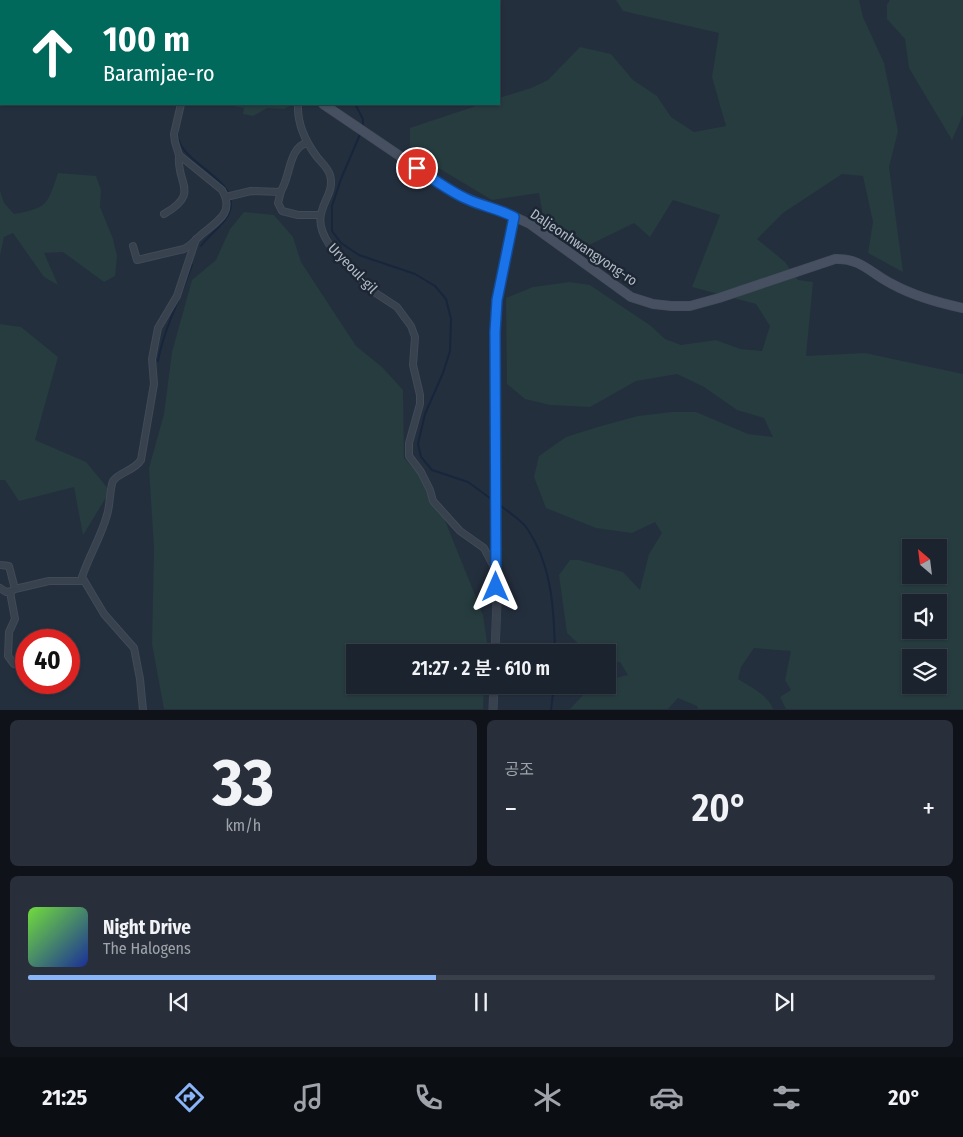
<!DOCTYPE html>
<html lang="ko">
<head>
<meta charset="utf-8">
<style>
  body { margin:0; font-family:"Fira Sans Condensed","Noto Sans KR",sans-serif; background:#282f3a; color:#f1f3f6; height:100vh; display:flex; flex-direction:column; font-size:19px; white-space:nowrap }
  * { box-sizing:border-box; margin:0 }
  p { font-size:16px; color:#a0a4aa }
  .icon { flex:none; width:28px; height:28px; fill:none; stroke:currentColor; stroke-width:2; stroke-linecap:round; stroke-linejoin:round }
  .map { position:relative; height:710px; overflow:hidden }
  .details { display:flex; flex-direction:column; gap:10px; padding:10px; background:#0f1319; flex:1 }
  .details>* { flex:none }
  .hud { position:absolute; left:0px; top:0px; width:500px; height:105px; box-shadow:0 1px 4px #0004,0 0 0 1px #39404a; background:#00695c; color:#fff; overflow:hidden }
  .needle { width:32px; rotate:332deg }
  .buttons { position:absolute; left:902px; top:539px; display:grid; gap:10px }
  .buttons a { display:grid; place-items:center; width:45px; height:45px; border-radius:0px; background:#1b232e; box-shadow:0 1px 4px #0004,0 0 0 1px #39404a; font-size:25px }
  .speed { position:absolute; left:15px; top:629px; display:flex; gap:10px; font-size:25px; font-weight:700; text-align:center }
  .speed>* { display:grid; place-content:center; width:65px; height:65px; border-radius:50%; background:#1b232e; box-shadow:0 1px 4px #0004,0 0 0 1px #39404a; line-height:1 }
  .speed .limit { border:8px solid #d22; background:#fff; color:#111 }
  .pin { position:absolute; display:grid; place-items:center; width:42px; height:42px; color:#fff; margin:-21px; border:2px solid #fff; border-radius:50%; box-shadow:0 1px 5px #0007 }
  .me { position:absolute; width:55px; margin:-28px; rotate:0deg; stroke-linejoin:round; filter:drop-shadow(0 0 4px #0008) }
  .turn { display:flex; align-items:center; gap:18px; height:105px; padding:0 20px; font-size:22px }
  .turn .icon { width:65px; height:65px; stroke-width:2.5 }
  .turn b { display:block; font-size:35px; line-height:42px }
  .big { font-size:38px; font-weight:600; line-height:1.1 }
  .details .tile { flex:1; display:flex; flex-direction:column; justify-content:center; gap:8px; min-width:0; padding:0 18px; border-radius:8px; background:#282f3a }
  .details .dial { align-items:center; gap:0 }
  .dial b { font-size:65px; line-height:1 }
  .song { display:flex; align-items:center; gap:15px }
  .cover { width:60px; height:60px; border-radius:8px; background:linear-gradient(135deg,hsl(100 70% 55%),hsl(230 70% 35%)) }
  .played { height:5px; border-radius:2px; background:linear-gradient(90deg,#8ab4f8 45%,#39404a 45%) }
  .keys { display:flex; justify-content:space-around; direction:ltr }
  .heat { display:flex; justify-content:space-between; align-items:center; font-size:28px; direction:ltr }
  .details .tiles { flex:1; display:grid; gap:10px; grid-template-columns:1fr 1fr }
  .tile:last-child { grid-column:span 2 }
  .trip { position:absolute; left:346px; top:644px; width:270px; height:50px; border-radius:0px; background:#1b232e; box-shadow:0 1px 4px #0004,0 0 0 1px #39404a; font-weight:600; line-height:50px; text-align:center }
  .tab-bar { display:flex; height:80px; justify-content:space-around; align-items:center; background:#0b0e12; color:#a0a4aa }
  .tab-bar .icon { width:35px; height:35px }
  .tab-bar .selected { color:#8ab4f8 }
  .tab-bar b { font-size:22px; color:#f1f3f6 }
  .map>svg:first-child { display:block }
  .green { fill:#263c3f; fill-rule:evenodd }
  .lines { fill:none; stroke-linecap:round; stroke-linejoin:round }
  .stream { stroke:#17263c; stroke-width:2 }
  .minor-casing { stroke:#414a57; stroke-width:8 }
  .tertiary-casing { stroke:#414a57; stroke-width:9 }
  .secondary-casing { stroke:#414a57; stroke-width:10 }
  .minor { stroke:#38414e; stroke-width:6 }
  .tertiary { stroke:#38414e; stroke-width:8 }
  .secondary { stroke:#465061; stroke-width:9 }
  .route-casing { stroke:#114b97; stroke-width:12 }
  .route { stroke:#1a73e8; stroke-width:9 }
  .labels { text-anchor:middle; stroke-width:5; stroke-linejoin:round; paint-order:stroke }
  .street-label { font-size:14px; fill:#b4bcc9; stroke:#1d2633 }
</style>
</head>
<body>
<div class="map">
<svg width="963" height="710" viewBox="0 0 963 710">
  <rect width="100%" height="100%" fill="#242f3e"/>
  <g class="green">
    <path d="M348 0H493L348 1Z"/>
    <path d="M616 0H859L863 17 884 63 898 131 889 167 903 272 868 253 873 222 863 176 842 174 783 213 757 239 785 262 798 280 813 282 806 356 865 353 963 374V709H786L780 697 791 690 785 680 791 651 754 648 741 667 738 679C751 687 768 695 773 709H698L697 706 678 698 668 709H570C583 696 588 685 608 685V680L628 675 620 662 608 661V652H587L567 633 559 575 570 560H579L623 572 640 590 649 554 662 533 655 522 632 533 596 528 546 508 534 477 539 456 566 437 601 426 638 416 672 412H696L748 434 773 437 764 418 737 410 704 387 677 374 636 381 590 407 550 405 525 399 507 384 506 298 533 287 570 282 590 285 651 326 665 339 681 345 716 340 740 349 762 351 770 326 756 304 692 287 720 215 673 200 650 237 634 223 579 250 545 227 539 193 492 200 410 151V128L482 104H499V98L531 88 548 80 580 47 611 54 633 80 657 96 671 117 694 132 726 126 712 77 719 33 623 11ZM911 548H939V575H911ZM911 602H939V630H911ZM911 658H939V685H911Z"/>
    <path d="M890 0H963V115L952 140 909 68 905 39 887 19V5Z"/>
    <path d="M222 104H294L284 109 267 108 253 116 243 114 244 108Z"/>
    <path d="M58 173 96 176 101 190 100 207 113 239 117 256 115 276 104 282 63 252 44 253 58 285 44 277 13 233 4 237 0 256V191L4 203 14 214C48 208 47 205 58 173Z"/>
    <path d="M244 212 274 215 293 237 301 262 356 346 382 367 403 390 404 458 432 488 483 615 487 642 486 652H355V685H484L483 709H164L152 644 154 548 149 468 164 414 172 352 192 280 216 260 230 229Z"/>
    <path d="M0 324 21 327 58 357 35 440 86 462 110 491 83 535 74 487 19 501 5 480H0Z"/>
  </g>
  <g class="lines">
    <g class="stream">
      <path d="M256 0 258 1"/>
      <path d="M247 1V0"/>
      <path d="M355 104 363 119V128"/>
      <path d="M178 130C172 164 249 178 227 217 220 228 208 236 201 246"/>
      <path d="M361 132 341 179 332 206V231L341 243 359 255 415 274 435 286 446 299 451 319 450 351 443 373 425 414 418 444 421 457 432 470 468 482 494 501"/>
      <path d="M158 361C164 328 181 297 192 265"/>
      <path d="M500 505C508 512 520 519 526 527 552 564 554 609 555 652"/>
      <path d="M551 710 554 685"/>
    </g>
    <g class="minor-casing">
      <g id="minor">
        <path d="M298 104C297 124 305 141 317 157 321 162 328 168 330 175 337 199 306 210 329 244L371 290 397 307 411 326 415 337 413 365 420 395V404L409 443V456L421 472 430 490 433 501 460 531 484 548 496 571"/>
        <path d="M281 191 278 203 282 211 298 215H319"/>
        <path d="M226 197 251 191 280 192C290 181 288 147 307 143"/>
        <path d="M164 214C201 193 176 184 179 155"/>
        <path d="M133 246 137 260 184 249C192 245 196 239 202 234 218 221 235 212 222 190L179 155 175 142 174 134 181 104"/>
        <path d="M0 565 9 566 15 589 49 581H84"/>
        <path d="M0 588 6 592 12 591"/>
        <path d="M10 592 15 619 9 632 8 656 14 664"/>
        <path d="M143 710 140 679 134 648 104 614 82 577C89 556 101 537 107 515 110 507 110 486 113 481 119 472 134 471 141 460L154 384 152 359 158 328 177 296 196 239"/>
      </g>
    </g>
    <g class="tertiary-casing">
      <g id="tertiary">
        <path d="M495 652 497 602 495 332 497 300 514 217"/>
        <path d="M493 710 494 685"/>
      </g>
    </g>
    <g class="secondary-casing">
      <g id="secondary">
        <path d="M162 0 164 1"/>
        <path d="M323 104 450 190 468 199 502 211 530 224 631 297 653 304 671 306H690L719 298 835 259C861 258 870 273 892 284 914 296 939 303 963 308"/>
      </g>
    </g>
    <use href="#minor" class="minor"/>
    <use href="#tertiary" class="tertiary"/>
    <use href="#secondary" class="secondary"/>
  </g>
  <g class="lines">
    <g class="route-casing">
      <path id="route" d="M417 168C433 179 449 191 467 199 482 206 499 209 514 217L497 300 495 332 496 587"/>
    </g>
    <use href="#route" class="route"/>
  </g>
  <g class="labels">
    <g class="street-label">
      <text transform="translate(584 247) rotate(34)" y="5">Daljeonhwangyong-ro</text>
      <text transform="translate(353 268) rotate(46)" y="5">Uryeoul-gil</text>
    </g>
  </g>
</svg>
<div class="buttons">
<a><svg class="needle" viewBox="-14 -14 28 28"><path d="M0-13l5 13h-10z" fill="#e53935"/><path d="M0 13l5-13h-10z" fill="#a0a4aa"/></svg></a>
<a><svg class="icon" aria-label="sound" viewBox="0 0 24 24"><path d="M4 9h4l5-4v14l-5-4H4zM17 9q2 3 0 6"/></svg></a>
<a><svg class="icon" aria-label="layers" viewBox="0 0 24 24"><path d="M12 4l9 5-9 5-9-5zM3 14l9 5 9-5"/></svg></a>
</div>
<div class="speed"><div class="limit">40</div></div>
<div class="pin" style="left:417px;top:168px;background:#d93025"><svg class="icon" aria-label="arrive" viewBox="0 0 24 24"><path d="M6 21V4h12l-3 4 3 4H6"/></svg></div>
<svg class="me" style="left:496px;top:587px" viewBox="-20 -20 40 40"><path d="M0-17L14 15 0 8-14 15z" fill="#1a73e8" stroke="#fff" stroke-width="4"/></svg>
<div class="trip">21:27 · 2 분 · 610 m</div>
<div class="hud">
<div class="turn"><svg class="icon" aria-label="ahead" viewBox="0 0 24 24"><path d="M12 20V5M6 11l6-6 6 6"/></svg><div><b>100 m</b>Baramjae-ro</div></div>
</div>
</div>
<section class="details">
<div class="tiles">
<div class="tile dial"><b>33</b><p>km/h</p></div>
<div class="tile"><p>공조</p>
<div class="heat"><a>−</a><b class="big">20°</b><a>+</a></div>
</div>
<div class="tile">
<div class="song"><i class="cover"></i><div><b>Night Drive</b><p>The Halogens</p></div></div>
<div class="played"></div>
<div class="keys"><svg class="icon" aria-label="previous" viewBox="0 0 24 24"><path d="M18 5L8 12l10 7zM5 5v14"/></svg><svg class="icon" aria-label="pause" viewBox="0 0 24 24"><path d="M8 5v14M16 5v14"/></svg><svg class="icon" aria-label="next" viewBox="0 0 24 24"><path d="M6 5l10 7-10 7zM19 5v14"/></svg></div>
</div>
</div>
</section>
<nav class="tab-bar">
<b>21:25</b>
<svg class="icon selected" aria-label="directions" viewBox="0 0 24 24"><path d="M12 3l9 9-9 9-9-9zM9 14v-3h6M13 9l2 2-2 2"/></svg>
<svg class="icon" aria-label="music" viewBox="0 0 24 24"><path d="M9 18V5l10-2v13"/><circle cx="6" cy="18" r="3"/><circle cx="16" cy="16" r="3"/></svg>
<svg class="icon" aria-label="phone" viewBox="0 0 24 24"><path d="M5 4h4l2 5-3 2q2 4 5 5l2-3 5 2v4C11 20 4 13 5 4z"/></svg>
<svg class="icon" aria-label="climate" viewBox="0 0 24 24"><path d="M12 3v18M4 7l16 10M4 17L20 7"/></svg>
<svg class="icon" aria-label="car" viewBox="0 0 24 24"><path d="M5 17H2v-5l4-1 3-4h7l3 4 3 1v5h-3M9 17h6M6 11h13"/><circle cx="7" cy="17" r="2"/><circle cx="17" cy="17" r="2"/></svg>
<svg class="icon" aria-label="filters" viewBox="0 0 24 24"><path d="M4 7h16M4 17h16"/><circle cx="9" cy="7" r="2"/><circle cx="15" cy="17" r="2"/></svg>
<b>20°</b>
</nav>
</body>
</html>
